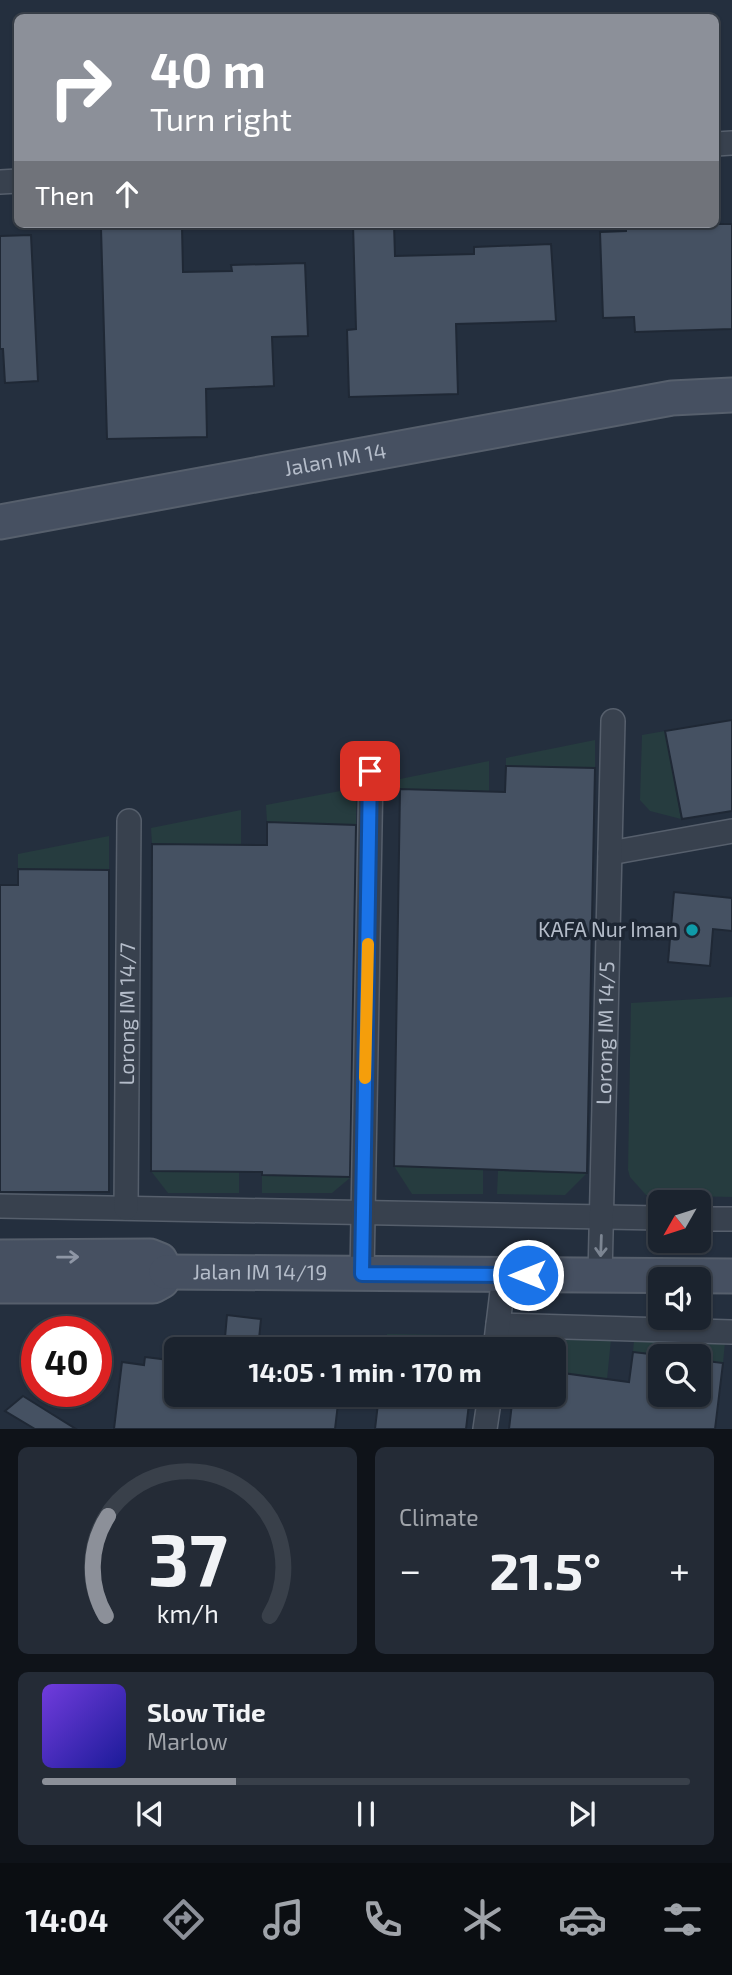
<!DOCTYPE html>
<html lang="en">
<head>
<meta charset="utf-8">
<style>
  body { margin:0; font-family:"Exo 2",sans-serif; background:#242b36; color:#f1f3f6; height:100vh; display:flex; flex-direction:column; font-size:26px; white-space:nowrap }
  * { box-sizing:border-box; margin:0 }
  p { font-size:23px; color:#a0a4aa }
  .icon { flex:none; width:38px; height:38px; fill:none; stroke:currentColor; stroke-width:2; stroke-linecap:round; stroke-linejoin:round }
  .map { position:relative; height:1429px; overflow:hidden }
  .details { display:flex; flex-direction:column; gap:18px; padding:18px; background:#0f1319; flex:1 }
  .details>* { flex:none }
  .top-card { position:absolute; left:14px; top:14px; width:705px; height:214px; border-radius:10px; box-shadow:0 2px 5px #0004,0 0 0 2px #39404a; background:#8c9099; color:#fff; overflow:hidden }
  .needle { width:46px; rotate:231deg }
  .tools { position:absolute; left:648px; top:1190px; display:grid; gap:14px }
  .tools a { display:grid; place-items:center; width:63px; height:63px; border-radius:10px; background:#1b232e; box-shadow:0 2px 5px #0004,0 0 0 2px #39404a; font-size:35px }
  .speed { position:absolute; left:21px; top:1316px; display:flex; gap:14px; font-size:35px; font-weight:700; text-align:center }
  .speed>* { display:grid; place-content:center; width:91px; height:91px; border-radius:50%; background:#1b232e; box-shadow:0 2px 5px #0004,0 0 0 2px #39404a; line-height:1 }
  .speed .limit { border:10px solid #d22; background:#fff; color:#111 }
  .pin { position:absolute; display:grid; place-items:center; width:60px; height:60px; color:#fff; margin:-30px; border-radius:14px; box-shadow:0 4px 10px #0006 }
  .me { position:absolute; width:77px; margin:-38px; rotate:270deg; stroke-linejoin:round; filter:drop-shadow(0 0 5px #0008) }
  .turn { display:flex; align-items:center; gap:24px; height:147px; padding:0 21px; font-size:32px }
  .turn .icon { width:91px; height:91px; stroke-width:2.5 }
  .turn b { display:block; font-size:49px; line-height:60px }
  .then { display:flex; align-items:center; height:66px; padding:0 21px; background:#0003; gap:14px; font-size:26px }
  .big { font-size:52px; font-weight:700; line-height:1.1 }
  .details .tile { flex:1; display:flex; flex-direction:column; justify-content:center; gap:10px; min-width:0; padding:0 24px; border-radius:10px; background:#242b36 }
  .details .dial { align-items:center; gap:0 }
  .dial svg { height:182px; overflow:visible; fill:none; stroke:#39404a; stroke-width:7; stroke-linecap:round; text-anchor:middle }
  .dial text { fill:#f1f3f6; stroke:none }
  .song { display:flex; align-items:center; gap:21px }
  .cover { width:84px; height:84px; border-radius:10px; background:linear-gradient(135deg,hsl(260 70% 55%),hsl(240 70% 35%)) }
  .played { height:7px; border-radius:4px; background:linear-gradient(90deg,#8c9099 30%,#39404a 30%) }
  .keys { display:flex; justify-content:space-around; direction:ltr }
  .heat { display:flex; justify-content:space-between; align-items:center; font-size:38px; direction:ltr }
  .details .tiles { flex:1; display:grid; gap:18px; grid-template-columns:1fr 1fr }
  .tile:last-child { grid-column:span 2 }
  .trip { position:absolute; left:164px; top:1337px; width:402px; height:70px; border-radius:10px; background:#1b232e; box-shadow:0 2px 5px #0004,0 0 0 2px #39404a; font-weight:700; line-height:70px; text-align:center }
  .dock { display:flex; height:112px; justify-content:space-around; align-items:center; background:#0b0e12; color:#a0a4aa }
  .dock .icon { width:49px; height:49px }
  .dock .active { color:#8c9099 }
  .dock b { font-size:32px; color:#f1f3f6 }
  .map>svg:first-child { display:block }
  .green { fill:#263c3f }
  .building { fill:#455162; stroke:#1f2835; stroke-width:2 }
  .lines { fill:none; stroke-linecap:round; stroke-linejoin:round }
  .street-casing { stroke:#565f6c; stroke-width:26 }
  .secondary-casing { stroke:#565f6c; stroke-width:37 }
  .street { stroke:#38414e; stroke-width:23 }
  .secondary { stroke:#465061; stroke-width:33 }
  .oneway { stroke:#7c8592 }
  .oneway2 { stroke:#8e96a5 }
  .route-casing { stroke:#114b97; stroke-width:18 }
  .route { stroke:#1a73e8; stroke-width:12 }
  .slow { stroke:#f59e0b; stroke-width:12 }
  .culture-dot { fill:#0f9aa8; stroke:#1d2633; stroke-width:2.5 }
  .labels { text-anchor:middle; stroke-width:7; stroke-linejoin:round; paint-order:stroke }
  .street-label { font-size:21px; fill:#b4bcc9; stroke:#1d2633 }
  .poi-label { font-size:21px; fill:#b4bcc9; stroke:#1d2633; text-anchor:end }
</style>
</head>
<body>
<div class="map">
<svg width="732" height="1429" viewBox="0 0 732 1429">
  <rect width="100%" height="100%" fill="#242f3e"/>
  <g class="green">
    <path d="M665 731 681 819 650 811 640 800 642 735Z"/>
    <path d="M595 740V768L506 766V758Z"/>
    <path d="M489 761V791L400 789V779Z"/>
    <path d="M356 788V825L267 822 266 805Z"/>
    <path d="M241 810V844H152L151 828Z"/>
    <path d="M109 836V870L18 869V854Z"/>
    <path d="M732 997V1197L646 1195 630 1177 628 1170 631 1003Z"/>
    <path d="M394 1166 483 1168V1194H412Z"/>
    <path d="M151 1171H239V1193H168Z"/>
    <path d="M498 1171 587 1173 565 1195 497 1194Z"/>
    <path d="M262 1175 351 1177 332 1193H262Z"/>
    <path d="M387 1334 451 1335 466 1349H385Z"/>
    <path d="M539 1338 611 1339 607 1379 555 1372V1349H526Z"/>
    <path d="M634 1340 725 1342 723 1363 698 1360V1356H667L633 1352Z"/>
  </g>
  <g class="building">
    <path d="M353 224H394L395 256 474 254V247L551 244 556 321 456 324 458 394 349 397 347 330 356 329Z"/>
    <path d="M626 224H732V329L635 332 634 317 603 318 600 232 626 231Z"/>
    <path d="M182 227 183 272 232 271 231 265 305 263 308 336 272 337 274 386 206 389 207 437 107 439 101 228Z"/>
    <path d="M31 235 38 381 5 383 3 349H0V236Z"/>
    <path d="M732 720V811L682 819 665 731Z"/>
    <path d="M506 766 595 768 587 1173 394 1166 400 789 505 792Z"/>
    <path d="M267 822 356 825 350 1177 262 1175V1172L151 1171 152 844 267 845Z"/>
    <path d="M18 869 109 870V1192H0V885H18Z"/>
    <path d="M674 892 732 898V931L713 929 710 966 668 962Z"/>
    <path d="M227 1315 261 1319 258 1349H224Z"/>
    <path d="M633 1352 667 1356H660V1395H698V1360L723 1363 715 1429H509L513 1395H555V1372L629 1382Z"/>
    <path d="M145 1357 177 1361V1395H339L335 1429H114L122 1362 144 1365Z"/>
    <path d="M379 1395H470L466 1429H375Z"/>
    <path d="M23 1396 76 1429H35L5 1411Z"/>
  </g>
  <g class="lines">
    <g class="street-casing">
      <g id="street">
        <path d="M716 144 732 143"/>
        <path d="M0 182 18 181"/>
        <path d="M610 853 732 831"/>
        <path d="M0 1206 660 1218"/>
        <path id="s1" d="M126 1208 129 821"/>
        <path d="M698 1219H732"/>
        <path d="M362 1274 371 771"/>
        <path id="s2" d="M600 1276 613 721"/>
        <path d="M498 1325 732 1332"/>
        <path d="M495 1349 504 1275"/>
        <path d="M485 1429 490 1395"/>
      </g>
    </g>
    <g class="secondary-casing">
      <g id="secondary">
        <path id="s3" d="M0 522 672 398 732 395"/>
        <path d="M0 1257 150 1256 160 1260 166 1272 162 1281 153 1286H0"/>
        <path id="s4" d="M166 1272 732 1276"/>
      </g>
    </g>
    <use href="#street" class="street"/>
    <use href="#secondary" class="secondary"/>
  </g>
  <defs><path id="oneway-shaft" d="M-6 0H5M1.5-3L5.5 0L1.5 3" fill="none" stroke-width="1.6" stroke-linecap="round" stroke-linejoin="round" transform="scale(1.75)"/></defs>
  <use class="oneway" href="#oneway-shaft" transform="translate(601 1246) rotate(92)"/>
  <use class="oneway2" href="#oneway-shaft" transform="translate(68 1257) rotate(-1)"/>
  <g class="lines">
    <g class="route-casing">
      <path id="route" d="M370 771 362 1274 528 1275"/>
    </g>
    <use href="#route" class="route"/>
    <path class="slow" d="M365 1078 368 944"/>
  </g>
  <circle class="culture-dot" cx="692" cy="930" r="7"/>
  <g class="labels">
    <g class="street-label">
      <text dy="7" stroke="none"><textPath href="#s3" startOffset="341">Jalan IM 14</textPath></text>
      <text dy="7" stroke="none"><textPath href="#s1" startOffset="194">Lorong IM 14/7</textPath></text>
      <text dy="7" stroke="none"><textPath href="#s2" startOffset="243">Lorong IM 14/5</textPath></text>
      <text dy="7" stroke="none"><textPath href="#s4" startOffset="94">Jalan IM 14/19</textPath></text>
    </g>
    <g class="poi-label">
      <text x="678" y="937">KAFA Nur Iman</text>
    </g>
  </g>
</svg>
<div class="tools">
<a><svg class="needle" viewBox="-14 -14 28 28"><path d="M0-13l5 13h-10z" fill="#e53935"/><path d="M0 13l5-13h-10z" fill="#a0a4aa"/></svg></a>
<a><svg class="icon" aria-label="sound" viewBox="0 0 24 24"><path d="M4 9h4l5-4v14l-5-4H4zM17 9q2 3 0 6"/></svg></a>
<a><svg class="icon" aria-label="search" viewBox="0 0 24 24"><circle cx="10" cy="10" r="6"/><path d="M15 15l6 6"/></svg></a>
</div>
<div class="speed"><div class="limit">40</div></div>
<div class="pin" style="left:370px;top:771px;background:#d93025"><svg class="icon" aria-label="arrive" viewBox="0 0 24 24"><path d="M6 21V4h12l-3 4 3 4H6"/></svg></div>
<svg class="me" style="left:528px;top:1275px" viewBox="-20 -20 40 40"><circle r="17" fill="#1a73e8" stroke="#fff" stroke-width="3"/><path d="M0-11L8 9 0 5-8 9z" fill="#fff"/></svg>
<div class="trip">14:05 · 1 min · 170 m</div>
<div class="top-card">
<div class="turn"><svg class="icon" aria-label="right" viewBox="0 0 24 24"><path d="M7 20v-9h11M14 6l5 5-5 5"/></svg><div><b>40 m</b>Turn right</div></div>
<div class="then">Then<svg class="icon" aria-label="ahead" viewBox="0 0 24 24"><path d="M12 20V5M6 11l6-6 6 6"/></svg></div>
</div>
</div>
<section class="details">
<div class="tiles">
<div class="tile dial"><svg viewBox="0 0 100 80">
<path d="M14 69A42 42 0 1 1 86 69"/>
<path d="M14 69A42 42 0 0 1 15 25" stroke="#8c9099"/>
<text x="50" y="56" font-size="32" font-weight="700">37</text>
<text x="50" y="72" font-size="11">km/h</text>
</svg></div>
<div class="tile"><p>Climate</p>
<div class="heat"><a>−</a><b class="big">21.5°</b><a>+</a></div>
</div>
<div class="tile">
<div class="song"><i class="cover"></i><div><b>Slow Tide</b><p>Marlow</p></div></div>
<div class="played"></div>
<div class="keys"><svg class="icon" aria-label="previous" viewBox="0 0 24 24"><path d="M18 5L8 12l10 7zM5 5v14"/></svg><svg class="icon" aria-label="pause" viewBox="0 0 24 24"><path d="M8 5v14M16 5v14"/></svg><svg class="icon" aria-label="next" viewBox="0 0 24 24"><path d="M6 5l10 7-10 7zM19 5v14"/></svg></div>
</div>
</div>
</section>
<nav class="dock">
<b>14:04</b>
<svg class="icon active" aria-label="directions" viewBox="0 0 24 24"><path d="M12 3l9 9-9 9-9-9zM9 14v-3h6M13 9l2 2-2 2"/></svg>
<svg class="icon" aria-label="music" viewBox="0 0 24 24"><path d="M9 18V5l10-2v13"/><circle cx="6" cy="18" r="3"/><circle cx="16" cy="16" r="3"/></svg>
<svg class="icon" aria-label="phone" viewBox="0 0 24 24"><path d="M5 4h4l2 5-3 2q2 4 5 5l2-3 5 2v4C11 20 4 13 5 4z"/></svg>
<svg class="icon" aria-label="climate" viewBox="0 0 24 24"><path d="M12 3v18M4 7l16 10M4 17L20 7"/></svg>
<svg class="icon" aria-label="car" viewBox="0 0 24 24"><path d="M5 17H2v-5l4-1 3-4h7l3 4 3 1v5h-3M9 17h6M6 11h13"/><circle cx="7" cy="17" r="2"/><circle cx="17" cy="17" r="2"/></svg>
<svg class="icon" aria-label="filters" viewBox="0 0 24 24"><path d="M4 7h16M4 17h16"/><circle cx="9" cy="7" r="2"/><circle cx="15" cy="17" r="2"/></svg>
</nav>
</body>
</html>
